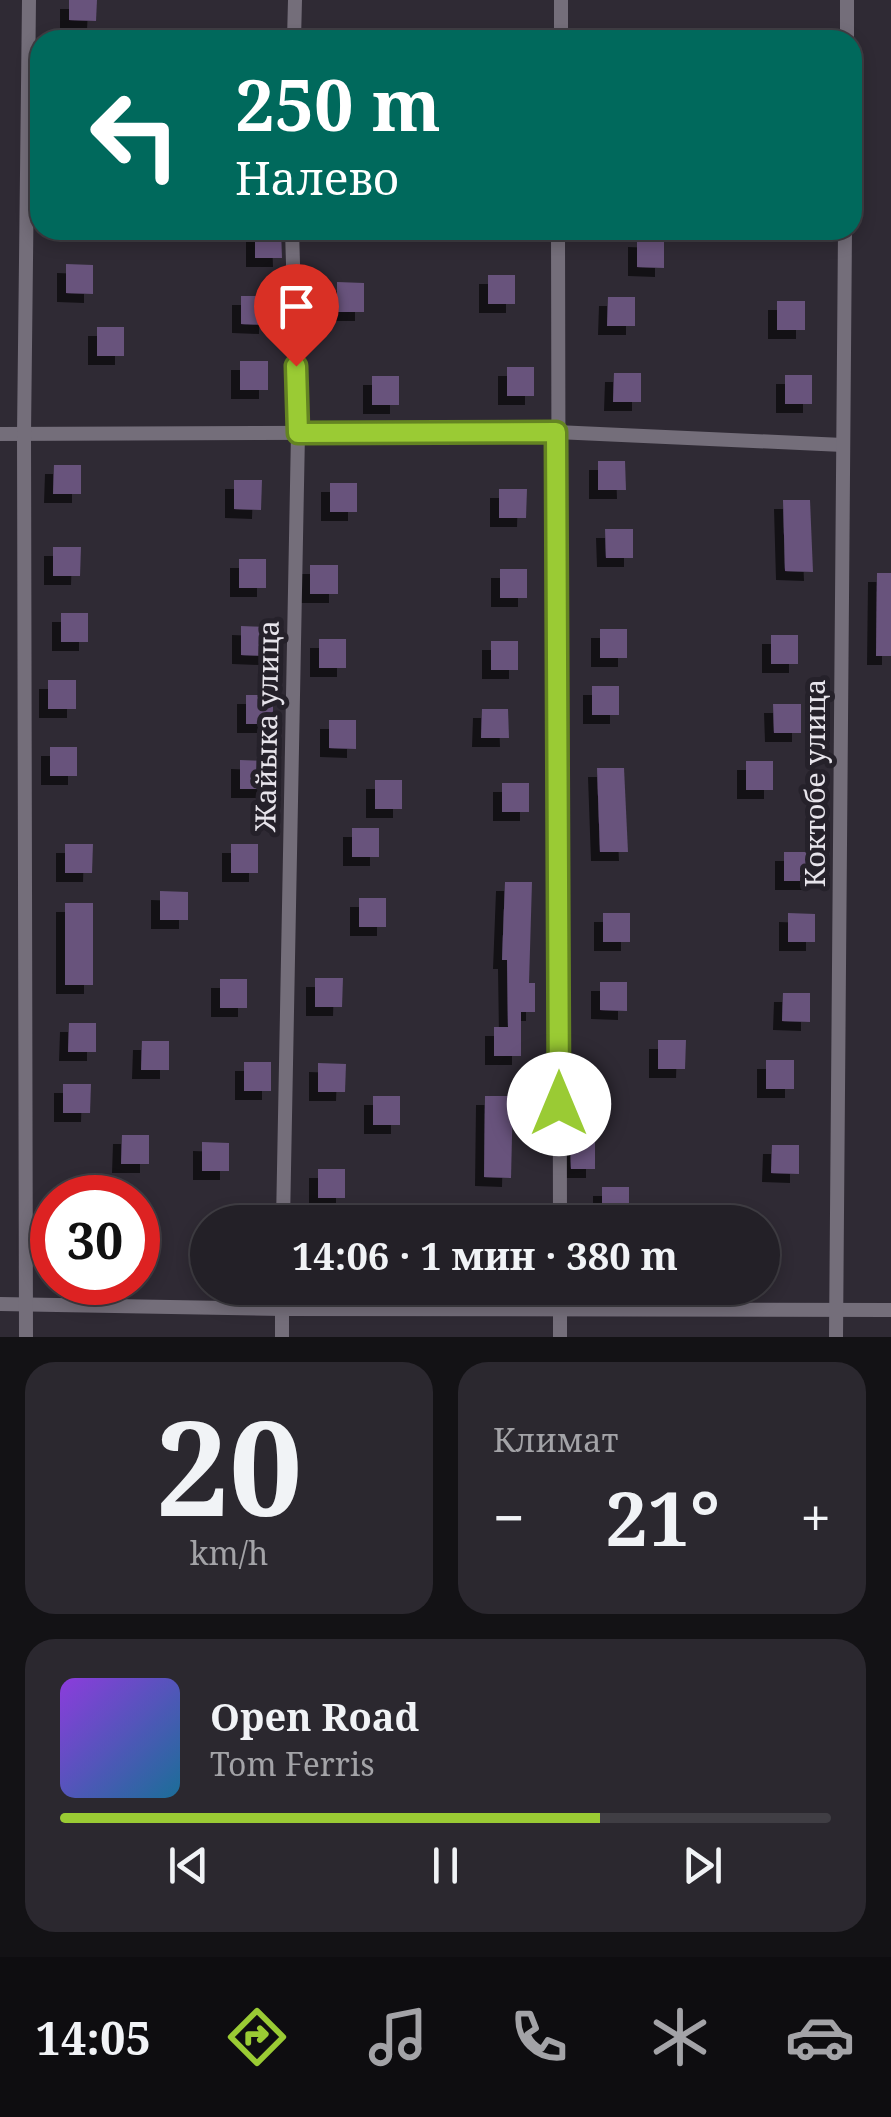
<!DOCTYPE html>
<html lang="ru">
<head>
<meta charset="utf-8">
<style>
  body { margin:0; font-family:"Noto Serif",serif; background:#2b282f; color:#f1f3f6; height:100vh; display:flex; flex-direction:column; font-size:38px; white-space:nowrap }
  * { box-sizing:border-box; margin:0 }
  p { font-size:32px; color:#a3a3a7 }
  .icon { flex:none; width:55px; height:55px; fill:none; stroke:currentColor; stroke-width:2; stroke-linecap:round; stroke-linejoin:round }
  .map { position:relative; height:1337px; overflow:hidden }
  .side { display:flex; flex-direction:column; gap:25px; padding:25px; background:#131215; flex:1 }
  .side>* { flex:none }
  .hud { position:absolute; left:30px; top:30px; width:832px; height:210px; border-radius:30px; box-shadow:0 5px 15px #0003,0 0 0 2px #403e44; background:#00695c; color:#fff; overflow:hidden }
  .speed { position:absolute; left:30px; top:1175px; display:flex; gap:20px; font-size:50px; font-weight:700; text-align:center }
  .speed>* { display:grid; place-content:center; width:130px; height:130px; border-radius:50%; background:#232027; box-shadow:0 5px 15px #0003,0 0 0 2px #403e44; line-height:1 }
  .speed .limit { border:15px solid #d22; background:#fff; color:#111 }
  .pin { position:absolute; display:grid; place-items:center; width:85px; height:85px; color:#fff; margin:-102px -42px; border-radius:50% 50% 50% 0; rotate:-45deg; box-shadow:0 0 10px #0007 }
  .pin .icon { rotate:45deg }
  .me { position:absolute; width:110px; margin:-55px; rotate:0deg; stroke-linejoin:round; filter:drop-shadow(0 0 8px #0008) }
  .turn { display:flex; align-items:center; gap:35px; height:210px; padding:0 40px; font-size:45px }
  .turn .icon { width:130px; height:130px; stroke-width:2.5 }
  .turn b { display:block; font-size:70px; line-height:85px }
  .big { font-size:75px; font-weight:700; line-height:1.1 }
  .side .tile { flex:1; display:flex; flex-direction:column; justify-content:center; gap:15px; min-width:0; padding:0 35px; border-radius:30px; background:#2b282f }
  .side .dial { align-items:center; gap:0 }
  .dial b { font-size:130px; line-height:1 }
  .song { display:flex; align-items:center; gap:30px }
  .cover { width:120px; height:120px; border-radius:15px; background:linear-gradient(135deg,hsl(270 70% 55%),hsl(200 70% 35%)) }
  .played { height:10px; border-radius:5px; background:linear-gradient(90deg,#9acb34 70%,#403e44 70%) }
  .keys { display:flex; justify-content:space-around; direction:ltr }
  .heat { display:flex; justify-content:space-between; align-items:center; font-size:55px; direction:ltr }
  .side .tiles { flex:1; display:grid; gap:25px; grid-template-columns:1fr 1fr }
  .tile:last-child { grid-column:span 2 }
  .trip { position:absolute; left:190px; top:1205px; width:590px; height:100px; border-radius:50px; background:#232027; box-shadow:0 5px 15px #0003,0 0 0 2px #403e44; font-weight:700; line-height:100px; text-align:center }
  .tabs { display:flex; height:160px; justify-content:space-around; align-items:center; background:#0e0d10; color:#a3a3a7 }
  .tabs .icon { width:70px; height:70px }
  .tabs .active { color:#9acb34 }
  .tabs b { font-size:45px; color:#f1f3f6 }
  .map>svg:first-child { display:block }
  .building { fill:#67537b; filter:url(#shadow) }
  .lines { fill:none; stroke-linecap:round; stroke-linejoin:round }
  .minor { stroke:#746e7a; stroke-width:14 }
  .route-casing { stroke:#648422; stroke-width:25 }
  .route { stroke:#9acb34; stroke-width:18 }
  .labels { text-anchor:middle; stroke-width:10; stroke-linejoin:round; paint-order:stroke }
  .street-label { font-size:28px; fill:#e7e4eb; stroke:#25212a }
</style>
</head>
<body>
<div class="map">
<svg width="891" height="1337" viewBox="0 0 891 1337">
  <defs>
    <filter id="shadow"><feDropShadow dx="-9" dy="9" stdDeviation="0" flood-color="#0009"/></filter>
  </defs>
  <rect width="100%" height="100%" fill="#2f2a34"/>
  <g class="building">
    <path d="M69 0H97L96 21 69 20Z"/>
    <path d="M255 230H281L282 258H255Z"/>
    <path d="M637 238 664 239V268L637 267Z"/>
    <path d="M66 264 93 265V294L66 293Z"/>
    <rect x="488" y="275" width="27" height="29"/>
    <path d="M337 282 364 283V312H337Z"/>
    <path d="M241 296H268V325L241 324Z"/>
    <path d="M608 297H635V326H607Z"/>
    <rect x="777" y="301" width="28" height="29"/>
    <rect x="97" y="327" width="27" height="29"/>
    <rect x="240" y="361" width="28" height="29"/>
    <rect x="507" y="367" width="27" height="29"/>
    <path d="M614 373H641V402H613Z"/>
    <rect x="785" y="375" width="27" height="29"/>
    <rect x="372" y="376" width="27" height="29"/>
    <path d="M598 461H625L626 490H598Z"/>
    <path d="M54 465H81V494H53Z"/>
    <path d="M234 480H262L261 510 234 509Z"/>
    <rect x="330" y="483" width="27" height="29"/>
    <path d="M499 489H527L526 518H499Z"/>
    <path d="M783 500H810L813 572 785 571Z"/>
    <path d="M605 529H633V558H606Z"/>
    <path d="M53 547H81L80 576H53Z"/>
    <rect x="239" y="559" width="27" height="29"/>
    <rect x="310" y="565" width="28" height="29"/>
    <rect x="500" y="569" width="27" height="29"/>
    <path d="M877 573H891V656H876Z"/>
    <rect x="61" y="613" width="27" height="29"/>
    <path d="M241 626 268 627V656L241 655Z"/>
    <rect x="600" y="629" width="27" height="29"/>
    <rect x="771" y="635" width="27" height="29"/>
    <rect x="319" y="639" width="27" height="29"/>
    <rect x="491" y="641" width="27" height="29"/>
    <rect x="48" y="680" width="28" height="29"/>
    <rect x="592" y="686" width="27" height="29"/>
    <rect x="246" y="695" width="27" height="29"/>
    <path d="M773 704H801V733H774Z"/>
    <path d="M482 709H508L509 738H481Z"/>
    <path d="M329 720H356V749L329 748Z"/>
    <rect x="50" y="747" width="27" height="29"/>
    <path d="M240 760 267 761V789H240Z"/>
    <rect x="746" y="761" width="27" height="29"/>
    <path d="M597 768H624L628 852H600Z"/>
    <rect x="375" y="780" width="27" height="29"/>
    <rect x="502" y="783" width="27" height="29"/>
    <rect x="352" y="828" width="27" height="29"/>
    <path d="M65 844H93L92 873H65Z"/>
    <rect x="231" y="844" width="27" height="29"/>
    <rect x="784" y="852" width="27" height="29"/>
    <path d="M505 882H532L529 983H535V1012H521V1056H494V1027H508L507 960H502Z"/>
    <path d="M160 891 188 892V920H160Z"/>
    <rect x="359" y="898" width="27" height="29"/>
    <rect x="65" y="903" width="28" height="82"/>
    <rect x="603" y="913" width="27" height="29"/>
    <path d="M788 913 815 914V942H788Z"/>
    <path d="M315 978H343L342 1007H315Z"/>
    <rect x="220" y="979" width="27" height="29"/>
    <path d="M600 982H627V1011L600 1010Z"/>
    <path d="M783 993H810V1022L782 1021Z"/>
    <path d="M69 1023H96V1052H68Z"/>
    <path d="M658 1040H686L685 1069H658Z"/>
    <path d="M142 1041H169V1070H141Z"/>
    <rect x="766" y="1060" width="28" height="29"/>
    <rect x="244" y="1062" width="27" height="29"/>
    <path d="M318 1063 346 1064 345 1092H318Z"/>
    <path d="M63 1084H91L90 1113H63Z"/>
    <rect x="373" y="1096" width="27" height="29"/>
    <path d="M485 1096H513L511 1178 484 1177Z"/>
    <path d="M122 1135H149V1164H121Z"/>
    <path d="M570 1140H595V1169H571Z"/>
    <path d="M202 1142 229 1143V1171H202Z"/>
    <path d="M772 1145H799V1174L771 1173Z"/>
    <rect x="318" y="1169" width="27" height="29"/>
    <rect x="602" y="1187" width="27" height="29"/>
  </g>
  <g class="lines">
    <g class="minor">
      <path d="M294 40 295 0"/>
      <path d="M561 40V0"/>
      <path d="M847 40V0"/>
      <path d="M558 230 560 1222"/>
      <path d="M0 434 556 432 843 445"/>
      <path d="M283 1222 298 433 292 230"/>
      <path d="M0 1304 282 1309 891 1310"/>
      <path d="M26 1337 24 434 29 0"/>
      <path d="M282 1337V1288"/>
      <path d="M560 1337V1288"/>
      <path d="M836 1337 845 230"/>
    </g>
  </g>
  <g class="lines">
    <g class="route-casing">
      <path id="route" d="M296 366 298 433 556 432 559 1104"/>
    </g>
    <use href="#route" class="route"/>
  </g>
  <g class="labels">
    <g class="street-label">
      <text transform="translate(267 726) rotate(-89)" y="10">Жайыка улица</text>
      <text transform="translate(815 783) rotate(-90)" y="10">Коктобе улица</text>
    </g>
  </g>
</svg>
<div class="speed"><div class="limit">30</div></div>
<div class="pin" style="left:296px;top:366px;background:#d93025"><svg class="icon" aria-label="arrive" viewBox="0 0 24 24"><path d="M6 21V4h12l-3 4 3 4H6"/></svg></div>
<svg class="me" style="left:559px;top:1104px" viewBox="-20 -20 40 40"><circle r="19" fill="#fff"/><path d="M0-13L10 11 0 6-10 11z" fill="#9acb34"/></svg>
<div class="trip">14:06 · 1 мин · 380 m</div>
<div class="hud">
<div class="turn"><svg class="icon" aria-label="left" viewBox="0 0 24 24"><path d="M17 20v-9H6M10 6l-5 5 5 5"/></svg><div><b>250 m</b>Налево</div></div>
</div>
</div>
<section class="side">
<div class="tiles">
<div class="tile dial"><b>20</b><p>km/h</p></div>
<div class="tile"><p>Климат</p>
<div class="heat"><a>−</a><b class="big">21°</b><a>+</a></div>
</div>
<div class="tile">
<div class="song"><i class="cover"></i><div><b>Open Road</b><p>Tom Ferris</p></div></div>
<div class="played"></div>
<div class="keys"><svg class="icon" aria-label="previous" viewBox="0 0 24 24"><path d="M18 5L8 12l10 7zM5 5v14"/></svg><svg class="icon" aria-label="pause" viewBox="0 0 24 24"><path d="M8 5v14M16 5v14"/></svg><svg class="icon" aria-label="next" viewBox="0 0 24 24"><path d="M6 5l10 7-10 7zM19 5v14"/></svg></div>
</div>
</div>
</section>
<nav class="tabs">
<b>14:05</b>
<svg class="icon active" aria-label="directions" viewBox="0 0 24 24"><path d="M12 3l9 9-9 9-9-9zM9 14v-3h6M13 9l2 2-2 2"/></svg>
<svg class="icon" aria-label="music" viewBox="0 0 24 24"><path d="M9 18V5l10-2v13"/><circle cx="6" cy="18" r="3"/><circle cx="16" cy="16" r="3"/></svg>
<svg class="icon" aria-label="phone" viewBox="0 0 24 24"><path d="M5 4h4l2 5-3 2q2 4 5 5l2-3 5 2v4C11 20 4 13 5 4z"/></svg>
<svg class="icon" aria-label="climate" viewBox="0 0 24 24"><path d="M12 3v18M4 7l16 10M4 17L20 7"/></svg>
<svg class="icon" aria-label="car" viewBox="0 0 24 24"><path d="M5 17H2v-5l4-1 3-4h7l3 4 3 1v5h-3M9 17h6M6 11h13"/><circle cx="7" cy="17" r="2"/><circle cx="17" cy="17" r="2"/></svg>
</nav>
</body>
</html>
